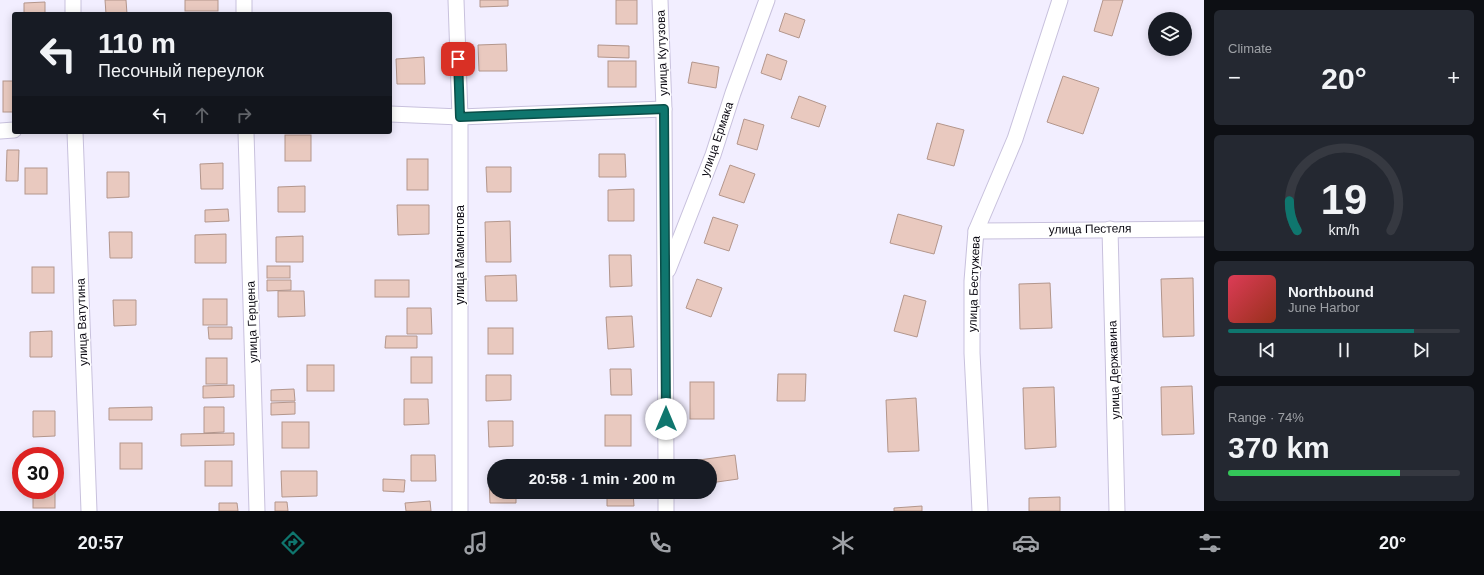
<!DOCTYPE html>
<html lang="en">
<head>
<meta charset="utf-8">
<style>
  body { margin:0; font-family:Helvetica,sans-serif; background:#242831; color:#f1f3f6; height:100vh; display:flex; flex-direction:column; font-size:15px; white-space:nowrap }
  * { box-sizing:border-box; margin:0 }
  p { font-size:13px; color:#9ea1a6 }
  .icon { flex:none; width:22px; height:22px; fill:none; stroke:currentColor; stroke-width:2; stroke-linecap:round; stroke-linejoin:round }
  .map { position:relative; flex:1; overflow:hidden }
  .side { display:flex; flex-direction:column; gap:10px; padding:10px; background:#0d0f14; width:280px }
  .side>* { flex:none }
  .guide { position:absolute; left:12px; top:12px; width:380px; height:122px; border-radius:4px; box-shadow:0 2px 10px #0003; background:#171b24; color:#f1f3f6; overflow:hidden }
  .tools { position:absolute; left:1148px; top:12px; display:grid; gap:8px }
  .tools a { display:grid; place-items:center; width:44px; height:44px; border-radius:50%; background:#171b24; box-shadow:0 2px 10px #0003; font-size:20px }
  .speed { position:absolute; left:12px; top:447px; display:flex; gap:8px; font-size:20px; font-weight:700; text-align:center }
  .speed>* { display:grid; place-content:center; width:52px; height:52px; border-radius:50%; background:#171b24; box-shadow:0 2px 10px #0003; line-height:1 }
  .speed .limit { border:6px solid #d22; background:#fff; color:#111 }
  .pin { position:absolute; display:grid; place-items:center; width:34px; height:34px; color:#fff; margin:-17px; border-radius:8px; box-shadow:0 2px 6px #0006 }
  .me { position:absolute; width:44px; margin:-22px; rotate:0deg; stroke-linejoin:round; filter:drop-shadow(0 0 3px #0008) }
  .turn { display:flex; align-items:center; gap:14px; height:84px; padding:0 20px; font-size:18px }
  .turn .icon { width:52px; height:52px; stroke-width:2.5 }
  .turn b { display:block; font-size:28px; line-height:34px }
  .lanes { display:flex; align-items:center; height:38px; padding:0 20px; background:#0003; justify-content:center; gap:20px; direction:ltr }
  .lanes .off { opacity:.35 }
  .big { font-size:30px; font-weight:800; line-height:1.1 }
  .side .widget { flex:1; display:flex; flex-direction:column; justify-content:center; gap:6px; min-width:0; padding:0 14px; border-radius:6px; background:#242831 }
  .side .dial { align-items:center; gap:0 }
  .dial svg { height:104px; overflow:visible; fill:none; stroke:#363941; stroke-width:7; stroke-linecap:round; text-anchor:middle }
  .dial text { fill:#f1f3f6; stroke:none }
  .song { display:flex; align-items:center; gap:12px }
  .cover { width:48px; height:48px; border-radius:6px; background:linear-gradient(135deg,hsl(350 70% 55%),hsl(10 70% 35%)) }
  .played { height:4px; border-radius:2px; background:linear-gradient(90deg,#0f766e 80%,#363941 80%) }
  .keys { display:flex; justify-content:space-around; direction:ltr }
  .heat { display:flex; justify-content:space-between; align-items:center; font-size:22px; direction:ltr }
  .charge { height:6px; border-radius:3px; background:linear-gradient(90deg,#34c759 74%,#363941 0) }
  .trip { position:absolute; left:487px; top:459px; width:230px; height:40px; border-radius:20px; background:#171b24; box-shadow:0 2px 10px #0003; font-weight:800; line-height:40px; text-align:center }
  .tabs { display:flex; height:64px; justify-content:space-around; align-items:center; background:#090b0e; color:#9ea1a6 }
  .tabs .icon { width:28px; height:28px }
  .tabs .current { color:#0f766e }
  .tabs b { font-size:18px; color:#f1f3f6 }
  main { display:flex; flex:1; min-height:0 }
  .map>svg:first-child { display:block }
  .building { fill:#e9c9bf; stroke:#b3968c }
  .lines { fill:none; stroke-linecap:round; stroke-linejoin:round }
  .minor-casing { stroke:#c8c1dd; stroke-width:17 }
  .minor { stroke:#fff; stroke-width:15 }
  .route-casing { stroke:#0a4d48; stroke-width:10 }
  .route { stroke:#0f766e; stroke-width:7 }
  .labels { text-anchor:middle; stroke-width:3; stroke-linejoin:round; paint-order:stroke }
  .street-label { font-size:12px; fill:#0c0a13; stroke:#fff }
</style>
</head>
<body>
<main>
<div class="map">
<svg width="1204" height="511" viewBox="0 0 1204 511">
  <rect width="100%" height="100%" fill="#f2eeff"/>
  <g class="building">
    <path d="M105 0H126L127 14H106Z"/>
    <rect x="185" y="0" width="33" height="11"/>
    <path d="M480 0H508V6L480 7Z"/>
    <rect x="616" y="0" width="21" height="24"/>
    <path d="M1103 0H1123L1112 36 1094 31Z"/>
    <path d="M45 2V14H24V3Z"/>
    <path d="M785 13 805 20 799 38 779 31Z"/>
    <path d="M506 44 507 71H479L478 45Z"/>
    <path d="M598 45 629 46V58L598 57Z"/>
    <path d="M767 54 787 61 781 80 761 73Z"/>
    <path d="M424 57 425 84H397L396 59Z"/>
    <rect x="608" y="61" width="28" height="26"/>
    <path d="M692 62 719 67 716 88 688 83Z"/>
    <path d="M1063 76 1099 88 1083 134 1047 122Z"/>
    <rect x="3" y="81" width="11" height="31"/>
    <path d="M799 96 826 106 819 127 791 118Z"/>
    <path d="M744 119 764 125 757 150 737 144Z"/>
    <path d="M937 123 964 130 954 166 927 159Z"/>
    <rect x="285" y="135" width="26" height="26"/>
    <path d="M7 150H19L18 181H6Z"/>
    <path d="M599 154H625L626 177H599Z"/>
    <rect x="407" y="159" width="21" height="31"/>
    <path d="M223 163V189H201L200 164Z"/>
    <path d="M730 165 755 174 744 203 719 195Z"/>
    <path d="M486 167H511V192H487Z"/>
    <rect x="25" y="168" width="22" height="26"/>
    <path d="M107 172H129V197L107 198Z"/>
    <path d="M305 186V212H278V187Z"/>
    <path d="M634 189V221H608V190Z"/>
    <path d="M397 205H429V234L398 235Z"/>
    <path d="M228 209 229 221 205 222V210Z"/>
    <path d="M898 214 942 226 934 254 890 243Z"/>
    <path d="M713 217 738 225 729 251 704 243Z"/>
    <path d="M510 221 511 262H486L485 222Z"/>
    <path d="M109 232H132V258H110Z"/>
    <path d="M226 234V263H195V235Z"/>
    <path d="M303 236V262H276V237Z"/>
    <path d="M609 255H631L632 286 610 287Z"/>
    <rect x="267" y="266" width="23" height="12"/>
    <rect x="32" y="267" width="22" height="26"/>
    <path d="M516 275 517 301H486L485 276Z"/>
    <path d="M1193 278 1194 336 1163 337 1161 279Z"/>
    <path d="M697 279 722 288 711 317 686 308Z"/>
    <path d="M267 280H291V290L267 291Z"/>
    <rect x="375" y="280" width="34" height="17"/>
    <path d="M1050 283 1052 328 1020 329 1019 284Z"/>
    <path d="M278 291H304L305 316 278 317Z"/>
    <path d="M904 295 926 301 917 337 894 331Z"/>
    <rect x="203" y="299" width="24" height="26"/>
    <path d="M113 300H136V325L114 326Z"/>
    <path d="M407 308H431L432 334H407Z"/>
    <path d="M632 316 634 347 608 349 606 317Z"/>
    <path d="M208 327H232V339H209Z"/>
    <rect x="488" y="328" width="25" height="26"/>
    <path d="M52 331V357H30V332Z"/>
    <path d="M386 336H417V348H385Z"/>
    <rect x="411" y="357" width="21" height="26"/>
    <rect x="206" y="358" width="21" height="26"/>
    <rect x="307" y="365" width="27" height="26"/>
    <path d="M610 369H631L632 395H611Z"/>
    <path d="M778 374H806L805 401H777Z"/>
    <path d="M486 375H511V400L486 401Z"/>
    <rect x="690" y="382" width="24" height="37"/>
    <path d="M234 385V397L203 398V386Z"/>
    <path d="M1192 386 1194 434 1162 435 1161 387Z"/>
    <path d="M1054 387 1056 447 1025 449 1023 388Z"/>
    <path d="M294 389 295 401H271V390Z"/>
    <path d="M916 398 919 451 888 452 886 400Z"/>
    <path d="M404 399H428L429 424 404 425Z"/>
    <path d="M295 402V414L271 415V403Z"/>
    <path d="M152 407V420H109V408Z"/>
    <path d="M204 407H224V432L204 433Z"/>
    <path d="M33 411H55V436L33 437Z"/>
    <rect x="605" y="415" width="26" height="31"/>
    <path d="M488 421H513V446L489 447Z"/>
    <rect x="282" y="422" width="27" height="26"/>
    <path d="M234 433V445L181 446V434Z"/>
    <rect x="120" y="443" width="22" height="26"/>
    <path d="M411 455H435L436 481H411Z"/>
    <path d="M735 455 738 479 710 483V466H700L699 460Z"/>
    <rect x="205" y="461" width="27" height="25"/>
    <path d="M281 471H317V496L282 497Z"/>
    <path d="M489 478H494V492H516V503H490Z"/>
    <path d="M383 479 405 480 404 492 383 491Z"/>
    <rect x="33" y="490" width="22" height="18"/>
    <path d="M607 492H633L634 506H607Z"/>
    <path d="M1060 497V511H1029V498Z"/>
    <path d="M430 501 431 511H406L405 503Z"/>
    <path d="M275 502H287L288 511H275Z"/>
    <path d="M219 503H237L238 511H219Z"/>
    <path d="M922 506V511H894V508Z"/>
  </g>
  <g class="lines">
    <g class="minor-casing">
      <g id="minor">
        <path d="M73 0V14"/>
        <path d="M244 0V14"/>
        <path d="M456 0 460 117V511"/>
        <path d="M660 0 664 109 666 466"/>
        <path d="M390 114 460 117 664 109"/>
        <path d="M0 131 14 130"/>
        <path d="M75 132 89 511"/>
        <path d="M246 132 257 511"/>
        <path d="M1110 229 1117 511"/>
        <path d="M976 231 1204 229"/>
        <path d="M668 270 713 155 733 93 767 0"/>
        <path d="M666 492V511"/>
        <path d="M980 511 972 353V281L976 231 1015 139 1060 0"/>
      </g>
    </g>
    <use href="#minor" class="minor"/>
  </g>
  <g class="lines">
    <g class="route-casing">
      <path id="route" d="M458 59 460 117 664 109 666 419"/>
    </g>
    <use href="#route" class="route"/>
  </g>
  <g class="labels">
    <g class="street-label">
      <text transform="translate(662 53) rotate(-92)" y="4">улица Кутузова</text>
      <text transform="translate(717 139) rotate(-71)" y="4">улица Ермака</text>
      <text transform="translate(1090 229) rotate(-1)" y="4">улица Пестеля</text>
      <text transform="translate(460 255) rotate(-90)" y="4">улица Мамонтова</text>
      <text transform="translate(974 284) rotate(-88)" y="4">улица Бестужева</text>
      <text transform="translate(82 322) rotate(-92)" y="4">улица Ватутина</text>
      <text transform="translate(252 322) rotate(-92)" y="4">улица Герцена</text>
      <text transform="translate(1114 370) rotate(-92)" y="4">улица Державина</text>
    </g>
  </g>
</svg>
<div class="tools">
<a><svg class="icon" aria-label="layers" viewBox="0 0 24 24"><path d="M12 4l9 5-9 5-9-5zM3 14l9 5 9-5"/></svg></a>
</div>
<div class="speed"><div class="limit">30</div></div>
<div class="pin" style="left:458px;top:59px;background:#d93025"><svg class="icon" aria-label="arrive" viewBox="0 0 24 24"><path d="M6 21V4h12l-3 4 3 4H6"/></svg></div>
<svg class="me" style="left:666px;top:419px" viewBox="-20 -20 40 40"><circle r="19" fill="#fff"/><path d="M0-13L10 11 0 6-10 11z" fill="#0f766e"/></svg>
<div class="trip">20:58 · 1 min · 200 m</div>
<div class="guide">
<div class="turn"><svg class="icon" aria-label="left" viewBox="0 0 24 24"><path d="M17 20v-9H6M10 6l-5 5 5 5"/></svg><div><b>110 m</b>Песочный переулок</div></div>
<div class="lanes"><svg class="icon" aria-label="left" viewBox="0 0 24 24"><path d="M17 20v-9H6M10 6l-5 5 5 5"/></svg><svg class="icon off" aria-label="ahead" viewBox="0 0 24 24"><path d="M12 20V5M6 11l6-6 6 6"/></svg><svg class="icon off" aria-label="right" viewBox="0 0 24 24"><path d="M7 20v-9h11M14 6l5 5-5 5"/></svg></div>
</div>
</div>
<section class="side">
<div class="widget"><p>Climate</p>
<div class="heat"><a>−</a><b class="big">20°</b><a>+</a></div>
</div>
<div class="widget dial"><svg viewBox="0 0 100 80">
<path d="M14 69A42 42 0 1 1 86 69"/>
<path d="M14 69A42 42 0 0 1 8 46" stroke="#0f766e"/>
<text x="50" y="56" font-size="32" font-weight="700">19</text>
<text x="50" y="72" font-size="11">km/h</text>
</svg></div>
<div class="widget">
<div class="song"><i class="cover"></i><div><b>Northbound</b><p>June Harbor</p></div></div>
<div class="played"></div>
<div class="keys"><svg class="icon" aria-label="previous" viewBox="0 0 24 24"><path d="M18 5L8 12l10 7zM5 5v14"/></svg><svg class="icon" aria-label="pause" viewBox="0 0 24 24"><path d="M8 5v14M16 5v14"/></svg><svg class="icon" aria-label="next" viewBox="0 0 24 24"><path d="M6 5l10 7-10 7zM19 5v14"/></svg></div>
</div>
<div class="widget"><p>Range · 74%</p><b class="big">370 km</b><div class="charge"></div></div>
</section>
</main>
<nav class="tabs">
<b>20:57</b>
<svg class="icon current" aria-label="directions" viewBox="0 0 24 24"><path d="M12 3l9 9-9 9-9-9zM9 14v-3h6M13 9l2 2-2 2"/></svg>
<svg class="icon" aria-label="music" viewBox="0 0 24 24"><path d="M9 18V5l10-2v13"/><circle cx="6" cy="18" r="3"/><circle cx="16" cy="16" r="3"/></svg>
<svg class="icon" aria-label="phone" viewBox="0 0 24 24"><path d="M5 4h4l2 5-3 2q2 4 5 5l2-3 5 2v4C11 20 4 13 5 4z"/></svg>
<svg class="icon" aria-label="climate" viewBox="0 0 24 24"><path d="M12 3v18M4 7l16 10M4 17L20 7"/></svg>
<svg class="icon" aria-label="car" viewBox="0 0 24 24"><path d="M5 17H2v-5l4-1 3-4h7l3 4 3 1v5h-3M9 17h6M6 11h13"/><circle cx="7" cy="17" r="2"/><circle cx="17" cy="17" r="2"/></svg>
<svg class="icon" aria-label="filters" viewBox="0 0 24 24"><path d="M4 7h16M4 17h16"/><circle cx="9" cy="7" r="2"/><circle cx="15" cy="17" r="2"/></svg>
<b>20°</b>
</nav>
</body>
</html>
